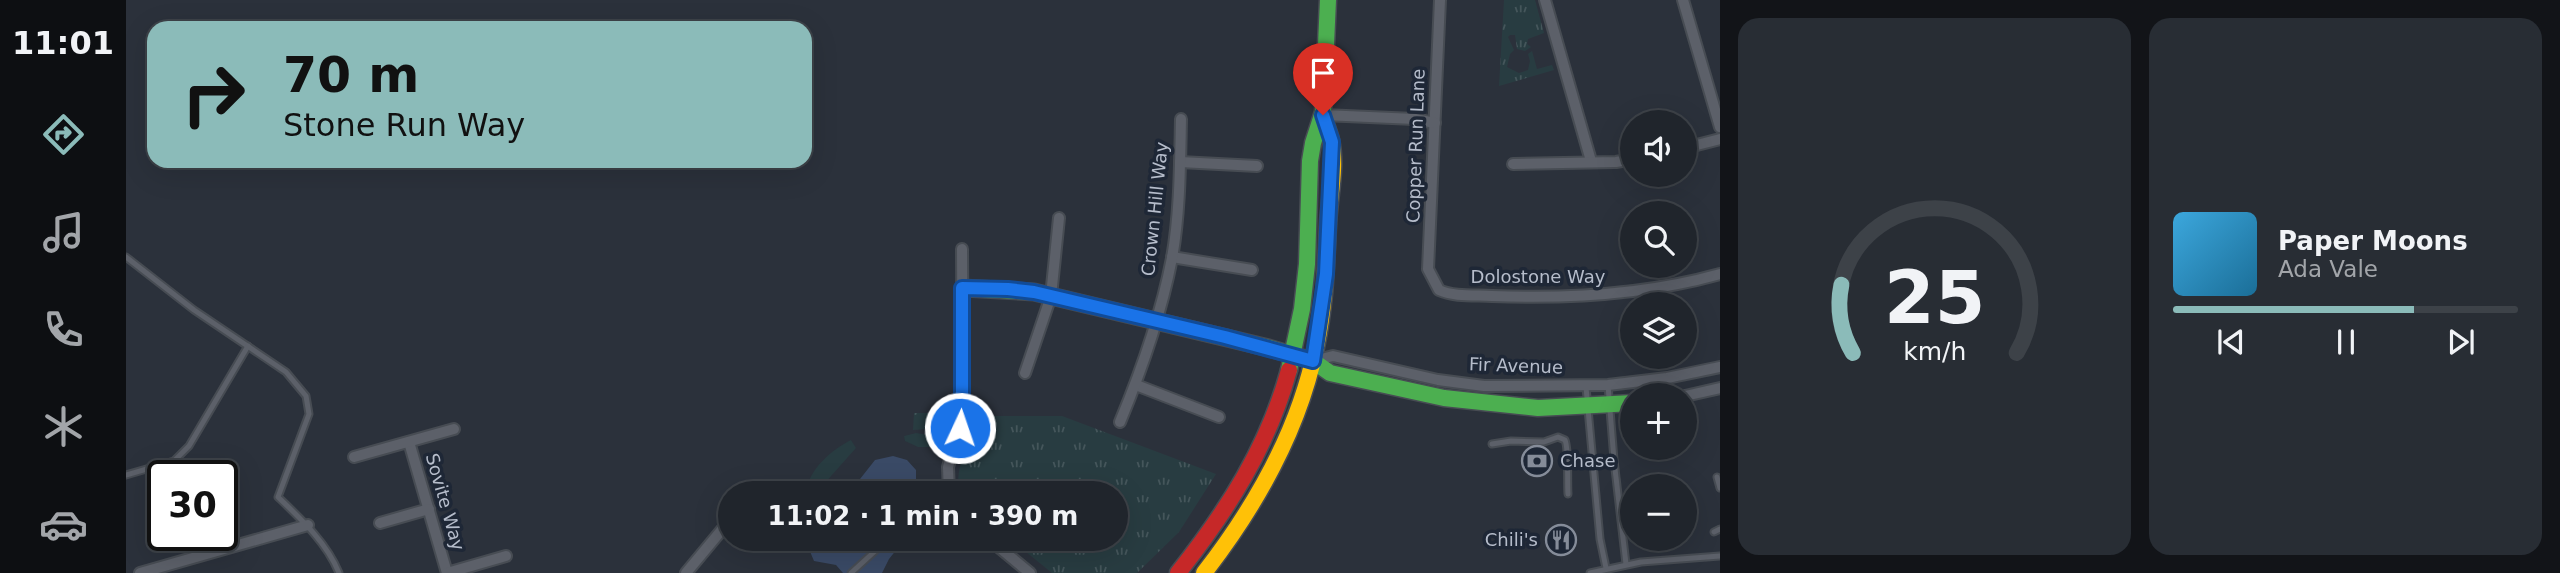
<!DOCTYPE html>
<html lang="en">
<head>
<meta charset="utf-8">
<style>
  body { margin:0; font-family:"DejaVu Sans",sans-serif; background:#282d34; color:#f1f3f6; height:100vh; display:flex; flex-direction:column; font-size:26px; white-space:nowrap }
  * { box-sizing:border-box; margin:0 }
  p { font-size:23px; color:#a2a5a9 }
  .icon { flex:none; width:38px; height:38px; fill:none; stroke:currentColor; stroke-width:2; stroke-linecap:round; stroke-linejoin:round }
  .map { position:relative; flex:1; overflow:hidden }
  .side { display:flex; flex-direction:column; gap:18px; padding:18px; background:#121418; width:840px }
  .side>* { flex:none }
  .top-card { position:absolute; left:21px; top:21px; width:665px; height:147px; border-radius:21px; box-shadow:0 7px 28px #0002,0 0 0 2px #3d4248; background:#8bbbb9; color:#111; overflow:hidden }
  .buttons { position:absolute; left:1494px; top:110px; display:grid; gap:14px }
  .buttons a { display:grid; place-items:center; width:77px; height:77px; border-radius:50%; background:#20252c; box-shadow:0 7px 28px #0002,0 0 0 2px #3d4248; font-size:35px }
  .speed { position:absolute; left:21px; top:460px; display:flex; gap:14px; font-size:35px; font-weight:700; text-align:center }
  .speed>* { display:grid; place-content:center; width:91px; height:91px; border-radius:50%; background:#20252c; box-shadow:0 7px 28px #0002,0 0 0 2px #3d4248; line-height:1 }
  .speed .limit { border:4px solid #111; border-radius:10px; background:#fff; color:#111 }
  .pin { position:absolute; display:grid; place-items:center; width:60px; height:60px; color:#fff; margin:-72px -30px; border-radius:50% 50% 50% 0; rotate:-45deg; box-shadow:0 0 7px #0007 }
  .pin .icon { rotate:45deg }
  .me { position:absolute; width:77px; margin:-38px; rotate:3deg; stroke-linejoin:round; filter:drop-shadow(0 0 5px #0008) }
  .turn { display:flex; align-items:center; gap:24px; height:147px; padding:0 21px; font-size:32px }
  .turn .icon { width:91px; height:91px; stroke-width:2.5 }
  .turn b { display:block; font-size:49px; line-height:60px }
  .side .card { flex:1; display:flex; flex-direction:column; justify-content:center; gap:10px; min-width:0; padding:0 24px; border-radius:21px; background:#282d34 }
  .side .dial { align-items:center; gap:0 }
  .dial svg { height:182px; overflow:visible; fill:none; stroke:#3d4248; stroke-width:7; stroke-linecap:round; text-anchor:middle }
  .dial text { fill:#f1f3f6; stroke:none }
  .song { display:flex; align-items:center; gap:21px }
  .cover { width:84px; height:84px; border-radius:10px; background:linear-gradient(135deg,hsl(200 70% 55%),hsl(200 70% 35%)) }
  .played { height:7px; border-radius:4px; background:linear-gradient(90deg,#8bbbb9 70%,#3d4248 70%) }
  .keys { display:flex; justify-content:space-around; direction:ltr }
  .side .tiles { flex:1; display:grid; gap:18px; grid-template-columns:repeat(2,1fr) }
  .trip { position:absolute; left:592px; top:481px; width:410px; height:70px; border-radius:35px; background:#20252c; box-shadow:0 7px 28px #0002,0 0 0 2px #3d4248; font-weight:700; line-height:70px; text-align:center }
  main { display:flex; flex:1; min-height:0 }
  .tabs { display:flex; flex-direction:column; width:126px; justify-content:space-around; align-items:center; background:#0d0f12; color:#a2a5a9 }
  .tabs .icon { width:49px; height:49px }
  .tabs .current { color:#8bbbb9 }
  .tabs b { font-size:32px; color:#f1f3f6 }
  .map>svg:first-child { display:block }
  .grass { fill:url(#grass-tufts) }
  .park { fill:#283c41 }
  .water { fill:#3a4a66 }
  .lines { fill:none; stroke-linecap:round; stroke-linejoin:round }
  .lane-casing { stroke:#474c53; stroke-width:9 }
  .street-casing { stroke:#474c53; stroke-width:14 }
  .fast-casing { stroke:#474c53; stroke-width:19 }
  .slow-casing { stroke:#474c53; stroke-width:19 }
  .jam-casing { stroke:#474c53; stroke-width:19 }
  .lane { stroke:#5c6069; stroke-width:5 }
  .street { stroke:#5c6069; stroke-width:10 }
  .fast { stroke:#4caf50; stroke-width:16 }
  .slow { stroke:#ffc107; stroke-width:16 }
  .jam { stroke:#c62828; stroke-width:16 }
  .route-casing { stroke:#114b97; stroke-width:18 }
  .route { stroke:#1a73e8; stroke-width:12 }
  .labels { text-anchor:middle; stroke-width:7; stroke-linejoin:round; paint-order:stroke }
  .street-label { font-size:18px; fill:#b6bdcb; stroke:#1e2736 }
  .poi-label { font-size:18px; fill:#b6bdcb; stroke:#1e2736; text-anchor:start }
</style>
</head>
<body>
<main>
<nav class="tabs">
<b>11:01</b>
<svg class="icon current" aria-label="directions" viewBox="0 0 24 24"><path d="M12 3l9 9-9 9-9-9zM9 14v-3h6M13 9l2 2-2 2"/></svg>
<svg class="icon" aria-label="music" viewBox="0 0 24 24"><path d="M9 18V5l10-2v13"/><circle cx="6" cy="18" r="3"/><circle cx="16" cy="16" r="3"/></svg>
<svg class="icon" aria-label="phone" viewBox="0 0 24 24"><path d="M5 4h4l2 5-3 2q2 4 5 5l2-3 5 2v4C11 20 4 13 5 4z"/></svg>
<svg class="icon" aria-label="climate" viewBox="0 0 24 24"><path d="M12 3v18M4 7l16 10M4 17L20 7"/></svg>
<svg class="icon" aria-label="car" viewBox="0 0 24 24"><path d="M5 17H2v-5l4-1 3-4h7l3 4 3 1v5h-3M9 17h6M6 11h13"/><circle cx="7" cy="17" r="2"/><circle cx="17" cy="17" r="2"/></svg>
</nav>
<div class="map">
<svg width="1594" height="573" viewBox="0 0 1594 573">
  <defs>
    <pattern id="grass-tufts" width="24" height="20" patternUnits="userSpaceOnUse" patternTransform="scale(1.75)"><rect width="24" height="20" fill="#283c41"/><path d="M3 7l-1-3M5 7V3M7 7l1-3M15 17l-1-3M17 17v-4M19 17l1-3" fill="none" stroke="#45565b"/></pattern>
  </defs>
  <rect width="100%" height="100%" fill="#2b313b"/>
  <g class="grass">
    <path d="M1378 0H1409L1418 33 1402 39 1401 44 1405 47 1399 51 1391 49 1389 35H1384L1382 37 1388 50 1384 54 1381 67 1393 73 1402 70 1404 61 1402 54 1406 51 1411 69 1426 65 1428 70 1373 86Z"/>
    <path d="M788 413H812L815 416C811 430 800 429 787 430Z"/>
    <path d="M857 416H936L1090 474 1053 532 1011 573H926L884 539H989V494L834 493C828 472 839 455 844 434L855 436Z"/>
  </g>
  <g class="park">
    <path d="M790 433 802 435 805 442 804 447H792L779 441 778 436Z"/>
    <path d="M725 440 730 448 690 493 681 492C681 470 707 449 725 440Z"/>
  </g>
  <g class="water">
    <path d="M767 456 781 460 790 470V485L793 493H723L749 460Z"/>
    <path d="M682 539H779L763 559 756 573H717L710 565 688 561 680 542Z"/>
  </g>
  <g class="lines">
    <g class="lane-casing">
      <g id="lane">
        <path d="M0 257 68 310 160 372 180 396 183 414 152 497C175 519 201 543 213 573"/>
        <path d="M1482 385 1488 460 1500 564"/>
        <path d="M1460 387 1474 539 1480 568"/>
        <path d="M1366 444 1385 441 1418 442 1432 437 1439 440C1443 449 1441 481 1442 494"/>
        <path d="M0 475 48 461 63 446 122 346"/>
        <path d="M1591 477 1594 488"/>
        <path d="M1510 485V486"/>
        <path d="M1588 532 1594 529"/>
        <path d="M1523 539 1533 541 1546 539"/>
        <path d="M725 573 760 541"/>
        <path d="M1464 573 1515 562 1594 556"/>
      </g>
    </g>
    <g class="street-casing">
      <g id="street">
        <path d="M1314 0 1302 269 1313 290C1328 297 1349 295 1366 296 1443 299 1519 295 1594 274"/>
        <path d="M1419 0 1465 161"/>
        <path d="M1557 0 1594 127"/>
        <path d="M1197 115 1289 119 1309 123"/>
        <path d="M1559 148 1594 139"/>
        <path d="M1054 162 1131 166"/>
        <path d="M1387 164 1490 162 1507 159"/>
        <path d="M1046 257 1126 270"/>
        <path d="M1187 361 1207 356 1312 380 1358 386 1482 385 1541 378 1594 367"/>
        <path d="M899 373 925 296 933 218"/>
        <path d="M1010 385 1093 417"/>
        <path d="M1559 396 1594 388"/>
        <path d="M994 422C1016 369 1035 315 1046 258 1054 213 1054 165 1055 119"/>
        <path d="M283 442 321 573"/>
        <path d="M228 457 328 429"/>
        <path d="M823 494 822 467 837 414 836 249"/>
        <path d="M254 523 303 509"/>
        <path d="M863 539 904 573"/>
        <path d="M14 573 182 525"/>
        <path d="M321 573 380 556"/>
        <path d="M560 573 604 520"/>
      </g>
    </g>
    <g class="fast-casing">
      <g id="fast">
        <path d="M837 288 908 292 1143 348 1187 361 1204 373 1318 398 1412 408 1507 403"/>
        <path d="M1163 370 1176 309 1181 264 1184 161 1187 143 1197 112 1202 0"/>
      </g>
    </g>
    <g class="slow-casing">
      <path id="slow" d="M1078 573C1130 506 1173 430 1190 347 1199 307 1200 266 1202 225 1203 198 1211 167 1205 140 1203 132 1199 123 1197 115"/>
    </g>
    <g class="jam-casing">
      <path id="jam" d="M1052 573C1101 511 1142 447 1163 370"/>
    </g>
    <use href="#lane" class="lane"/>
    <use href="#street" class="street"/>
    <use href="#fast" class="fast"/>
    <use href="#slow" class="slow"/>
    <use href="#jam" class="jam"/>
  </g>
  <g class="lines">
    <g class="route-casing">
      <path id="route" d="M834 428 836 414V288L882 289 908 292 1099 337 1187 361 1200 274 1206 142 1197 115"/>
    </g>
    <use href="#route" class="route"/>
  </g>
  <defs>
    <g id="bank-ring" transform="scale(1.575)"><circle r="9.5" fill="#1e2736" stroke="#858c99" stroke-width="1.5"/><path d="M-6-4H6V4H-6ZM0-2.3a2.3 2.3 0 1 0 0 4.6a2.3 2.3 0 1 0 0-4.6Z" fill="#858c99"/></g>
    <g id="restaurant-ring" transform="scale(1.575)"><circle r="9.5" fill="#1e2736" stroke="#858c99" stroke-width="1.5"/><path d="M-5-6h1v4h1v-4h1v4h1v-4h1v5L-1.5 .5V6h-2V.5L-5-1ZM5-6V6H3V1.5H1.5Q1.5-4 5-6Z" fill="#858c99"/></g>
  </defs>
  <g fill-rule="evenodd">
    <use href="#bank-ring" x="1411" y="461"/>
    <use href="#restaurant-ring" x="1435" y="540"/>
  </g>
  <g class="labels">
    <g class="street-label">
      <text transform="translate(1290 146) rotate(-88)" y="6">Copper Run Lane</text>
      <text transform="translate(1029 209) rotate(-84)" y="6">Crown Hill Way</text>
      <text x="1412" y="283">Dolostone Way</text>
      <text transform="translate(1390 366) rotate(2)" y="6">Fir Avenue</text>
      <text transform="translate(319 502) rotate(74)" y="6">Sovite Way</text>
    </g>
    <g class="poi-label">
      <text x="1434" y="467">Chase</text>
      <text x="1412" y="546" text-anchor="end">Chili's</text>
    </g>
  </g>
</svg>
<div class="buttons">
<a><svg class="icon" aria-label="sound" viewBox="0 0 24 24"><path d="M4 9h4l5-4v14l-5-4H4zM17 9q2 3 0 6"/></svg></a>
<a><svg class="icon" aria-label="search" viewBox="0 0 24 24"><circle cx="10" cy="10" r="6"/><path d="M15 15l6 6"/></svg></a>
<a><svg class="icon" aria-label="layers" viewBox="0 0 24 24"><path d="M12 4l9 5-9 5-9-5zM3 14l9 5 9-5"/></svg></a>
<a>+</a>
<a>−</a>
</div>
<div class="speed"><div class="limit">30</div></div>
<div class="pin" style="left:1197px;top:115px;background:#d93025"><svg class="icon" aria-label="arrive" viewBox="0 0 24 24"><path d="M6 21V4h12l-3 4 3 4H6"/></svg></div>
<svg class="me" style="left:834px;top:428px" viewBox="-20 -20 40 40"><circle r="17" fill="#1a73e8" stroke="#fff" stroke-width="3"/><path d="M0-11L8 9 0 5-8 9z" fill="#fff"/></svg>
<div class="trip">11:02 · 1 min · 390 m</div>
<div class="top-card">
<div class="turn"><svg class="icon" aria-label="right" viewBox="0 0 24 24"><path d="M7 20v-9h11M14 6l5 5-5 5"/></svg><div><b>70 m</b>Stone Run Way</div></div>
</div>
</div>
<section class="side">
<div class="tiles">
<div class="card dial"><svg viewBox="0 0 100 80">
<path d="M14 69A42 42 0 1 1 86 69"/>
<path d="M14 69A42 42 0 0 1 9 39" stroke="#8bbbb9"/>
<text x="50" y="56" font-size="32" font-weight="700">25</text>
<text x="50" y="72" font-size="11">km/h</text>
</svg></div>
<div class="card">
<div class="song"><i class="cover"></i><div><b>Paper Moons</b><p>Ada Vale</p></div></div>
<div class="played"></div>
<div class="keys"><svg class="icon" aria-label="previous" viewBox="0 0 24 24"><path d="M18 5L8 12l10 7zM5 5v14"/></svg><svg class="icon" aria-label="pause" viewBox="0 0 24 24"><path d="M8 5v14M16 5v14"/></svg><svg class="icon" aria-label="next" viewBox="0 0 24 24"><path d="M6 5l10 7-10 7zM19 5v14"/></svg></div>
</div>
</div>
</section>
</main>
</body>
</html>
